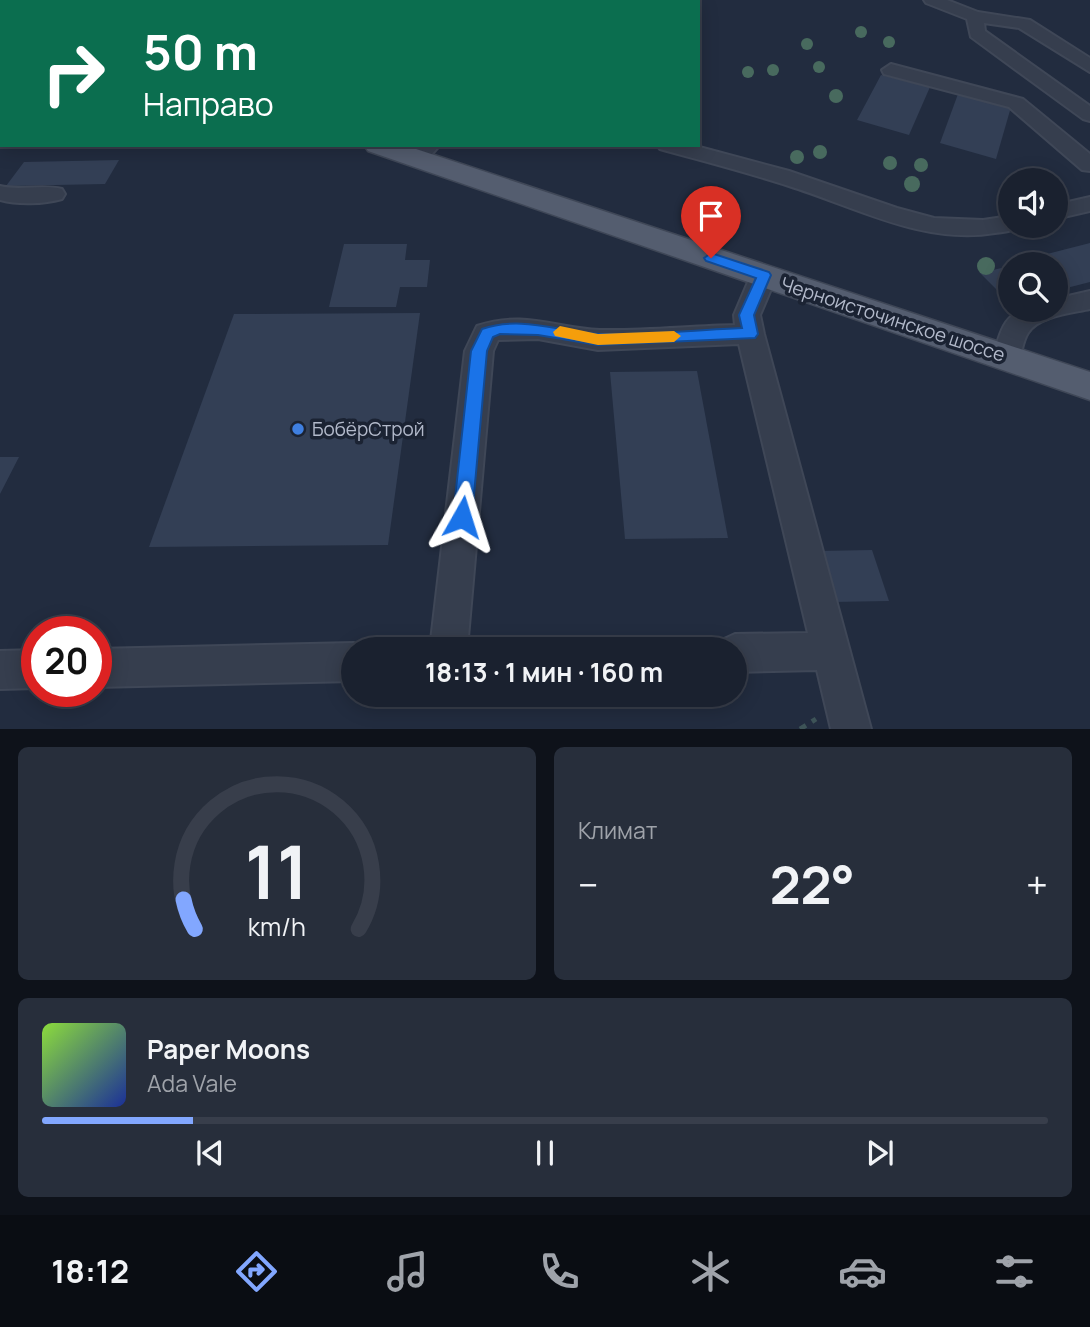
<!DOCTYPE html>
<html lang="ru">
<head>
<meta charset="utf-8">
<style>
  body { margin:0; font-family:Manrope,sans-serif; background:#272e3b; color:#f1f3f6; height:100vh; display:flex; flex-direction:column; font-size:26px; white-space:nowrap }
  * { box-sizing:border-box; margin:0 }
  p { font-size:23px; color:#9fa3aa }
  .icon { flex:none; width:38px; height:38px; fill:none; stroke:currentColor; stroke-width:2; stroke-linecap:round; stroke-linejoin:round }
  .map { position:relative; height:729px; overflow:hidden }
  .panel { display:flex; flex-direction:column; gap:18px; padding:18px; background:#0e121a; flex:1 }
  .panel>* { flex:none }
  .top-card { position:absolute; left:0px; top:0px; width:700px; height:147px; box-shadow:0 4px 18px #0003,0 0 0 2px #383e4b; background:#0b6e4f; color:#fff; overflow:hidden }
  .tools { position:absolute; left:998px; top:168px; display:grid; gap:14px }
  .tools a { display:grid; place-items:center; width:70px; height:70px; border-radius:50%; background:#1a212f; box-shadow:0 4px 18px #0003,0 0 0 2px #383e4b; font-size:35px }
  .speed { position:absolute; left:21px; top:616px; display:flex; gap:14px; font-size:35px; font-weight:700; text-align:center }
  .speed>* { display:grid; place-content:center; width:91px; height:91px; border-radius:50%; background:#1a212f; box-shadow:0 4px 18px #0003,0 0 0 2px #383e4b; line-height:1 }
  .speed .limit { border:10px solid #d22; background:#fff; color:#111 }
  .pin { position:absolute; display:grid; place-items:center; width:60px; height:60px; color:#fff; margin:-72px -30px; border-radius:50% 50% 50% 0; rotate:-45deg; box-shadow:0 0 7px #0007 }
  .pin .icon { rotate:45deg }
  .me { position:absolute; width:77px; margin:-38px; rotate:6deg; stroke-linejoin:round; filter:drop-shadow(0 0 5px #0008) }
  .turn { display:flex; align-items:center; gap:24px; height:147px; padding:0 28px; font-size:32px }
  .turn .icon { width:91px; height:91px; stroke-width:2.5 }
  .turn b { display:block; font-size:49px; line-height:60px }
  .big { font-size:52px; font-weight:700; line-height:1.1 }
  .panel .card { flex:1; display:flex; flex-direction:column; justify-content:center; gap:10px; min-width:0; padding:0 24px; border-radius:10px; background:#272e3b }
  .panel .dial { align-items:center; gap:0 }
  .dial svg { height:182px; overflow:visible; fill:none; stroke:#383e4b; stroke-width:7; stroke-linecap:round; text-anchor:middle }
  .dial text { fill:#f1f3f6; stroke:none }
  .song { display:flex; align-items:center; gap:21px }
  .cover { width:84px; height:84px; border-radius:10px; background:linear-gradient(135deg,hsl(90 70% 55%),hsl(230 70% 35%)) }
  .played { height:7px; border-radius:4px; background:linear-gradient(90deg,#82a7ff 15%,#383e4b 15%) }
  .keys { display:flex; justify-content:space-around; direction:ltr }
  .heat { display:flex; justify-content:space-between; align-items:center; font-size:38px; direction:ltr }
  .panel .tiles { flex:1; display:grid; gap:18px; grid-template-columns:1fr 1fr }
  .card:last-child { grid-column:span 2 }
  .trip { position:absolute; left:341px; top:637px; width:406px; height:70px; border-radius:35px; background:#1a212f; box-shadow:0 4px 18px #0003,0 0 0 2px #383e4b; font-weight:700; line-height:70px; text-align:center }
  .dock { display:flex; height:112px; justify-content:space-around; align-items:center; background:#0a0d13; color:#9fa3aa }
  .dock .icon { width:49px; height:49px }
  .dock .current { color:#82a7ff }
  .dock b { font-size:32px; color:#f1f3f6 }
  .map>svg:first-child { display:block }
  .building { fill:#333f55 }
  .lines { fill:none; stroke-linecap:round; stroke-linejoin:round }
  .minor-casing { stroke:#3f4757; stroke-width:4 }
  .major-casing { stroke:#3f4757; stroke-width:3 }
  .path { stroke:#3d5357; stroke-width:5; stroke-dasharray:7 7; stroke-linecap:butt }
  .minor { fill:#363e4e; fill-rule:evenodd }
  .major { fill:#545d6f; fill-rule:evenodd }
  .tree { fill:#486a5e }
  .route { fill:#1a73e8; stroke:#114b97; stroke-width:2 }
  .slow { fill:#f59e0b }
  .shop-dot { fill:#3f7fe0; stroke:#1b2333; stroke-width:2.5 }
  .labels { text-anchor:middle; stroke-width:7; stroke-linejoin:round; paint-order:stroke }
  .street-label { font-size:19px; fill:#b2b9ca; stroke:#1b2333 }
  .poi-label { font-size:19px; fill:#b2b9ca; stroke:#1b2333; text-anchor:start }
</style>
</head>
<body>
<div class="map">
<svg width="1090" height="729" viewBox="0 0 1090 729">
  <rect width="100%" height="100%" fill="#222c3f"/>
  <g class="building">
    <path d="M881 75 930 87 909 135 857 120Z"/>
    <path d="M958 94 1011 107 996 159 940 143Z"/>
    <path d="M119 160 105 184 6 186 24 162Z"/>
    <path d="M1090 243V282L1055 291V264H1008Z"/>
    <path d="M344 244H407L405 260H430L427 287H400L396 307H329Z"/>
    <path d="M1010 266V297L1005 298 980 273Z"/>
    <path d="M420 313 388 545 149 547 234 314Z"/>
    <path d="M697 371 728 538 625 539 610 372Z"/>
    <path d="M0 457H19L0 494Z"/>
    <path d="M872 550 889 601 832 602 819 551Z"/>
  </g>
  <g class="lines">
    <g class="minor-casing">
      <g id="minor">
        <path d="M196 0H215L195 2Z"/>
        <path d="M570 0H586L569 2Z"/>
        <path d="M924 0H947L978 12 1030 20 1090 58V72L1019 28 984 23 985 31 1090 106V121L1083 119 971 37 967 19 926 3Z"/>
        <path d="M891 64 1023 99 1090 154V171L1082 170 1009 107 884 74 882 70Z"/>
        <path d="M417 145H440L424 163H408L405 158Z"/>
        <path d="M657 145H692L789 171 897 208 934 218 983 220 1010 216V226H1020C1013 231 1004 232 995 233 923 245 856 207 789 186 746 172 703 161 660 149Z"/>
        <path d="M0 186C20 191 42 184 62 189L65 194 62 199C44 204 18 205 0 200Z"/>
        <path d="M1090 197V211L1055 219V205Z"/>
        <path d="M764 266 773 269 777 275 760 315 764 334 871 729H831L817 670 735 672V649H718L722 640 735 634 808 633 739 344 598 350 538 339 498 340 493 351 467 649H430L465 351 477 326C526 310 554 328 600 330 645 331 690 326 735 325L734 315 751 275 755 269Z"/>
        <path d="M1090 291V309C1072 313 1038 316 1028 333 1022 342 1022 355 1017 364L1007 368 997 364 993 357C1006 311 1009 310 1055 310V299Z"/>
        <path d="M354 643 368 649H354V681L96 687V649Z"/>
        <path d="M37 650V688L0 689V651Z"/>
      </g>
    </g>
    <g class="major-casing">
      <g id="major">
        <rect x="0" y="47" width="2" height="14"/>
        <path d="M364 145H404L1090 372V400L368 151Z"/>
      </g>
    </g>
    <path class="path" d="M800 729 816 719"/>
    <use href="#minor" class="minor"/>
    <use href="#major" class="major"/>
  </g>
  <g class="tree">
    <circle cx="861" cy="32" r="6"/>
    <circle cx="889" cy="42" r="6"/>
    <circle cx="807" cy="44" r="6"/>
    <circle cx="819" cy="67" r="6"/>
    <circle cx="773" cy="70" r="6"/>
    <circle cx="748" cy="72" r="6"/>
    <circle cx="836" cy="96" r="7"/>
    <circle cx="820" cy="152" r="7"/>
    <circle cx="797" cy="157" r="7"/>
    <circle cx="890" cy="163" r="7"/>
    <circle cx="921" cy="165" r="7"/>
    <circle cx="912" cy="184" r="8"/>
    <circle cx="986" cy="266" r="9"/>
  </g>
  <path class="route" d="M711 253 769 272 771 275 754 315 758 334 755 338 598 345 538 335 500 334 493 337 487 351 472 517 469 523 462 526 456 523 453 517 471 351 482 329C522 315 559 332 600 334 647 335 695 330 742 328L739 315 756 278 706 261 704 258Z"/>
  <path class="slow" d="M560 326 598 334 674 331 681 336 674 342 598 345 555 336 553 332Z"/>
  <circle class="shop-dot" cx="298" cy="429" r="7"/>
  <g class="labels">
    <g class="street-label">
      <text transform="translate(893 319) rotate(18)" y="7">Черноисточинское шоссе</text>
    </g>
    <g class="poi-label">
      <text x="312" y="436">БобёрСтрой</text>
    </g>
  </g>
</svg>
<div class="tools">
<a><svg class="icon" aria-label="sound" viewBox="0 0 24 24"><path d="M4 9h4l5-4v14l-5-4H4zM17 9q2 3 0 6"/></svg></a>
<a><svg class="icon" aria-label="search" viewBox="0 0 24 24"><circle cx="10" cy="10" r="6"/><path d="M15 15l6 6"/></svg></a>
</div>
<div class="speed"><div class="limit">20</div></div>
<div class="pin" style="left:711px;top:258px;background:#d93025"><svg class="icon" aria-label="arrive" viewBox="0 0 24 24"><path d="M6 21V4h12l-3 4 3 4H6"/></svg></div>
<svg class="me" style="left:462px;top:517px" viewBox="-20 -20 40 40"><path d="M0-17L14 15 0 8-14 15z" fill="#1a73e8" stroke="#fff" stroke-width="4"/></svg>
<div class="trip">18:13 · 1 мин · 160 m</div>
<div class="top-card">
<div class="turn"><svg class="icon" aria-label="right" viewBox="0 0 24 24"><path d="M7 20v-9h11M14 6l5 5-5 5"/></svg><div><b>50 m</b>Направо</div></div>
</div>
</div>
<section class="panel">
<div class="tiles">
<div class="card dial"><svg viewBox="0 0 100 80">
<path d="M14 69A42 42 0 1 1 86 69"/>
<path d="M14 69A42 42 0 0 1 9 56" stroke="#82a7ff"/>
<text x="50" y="56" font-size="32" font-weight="700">11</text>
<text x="50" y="72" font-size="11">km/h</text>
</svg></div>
<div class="card"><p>Климат</p>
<div class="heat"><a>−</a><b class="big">22°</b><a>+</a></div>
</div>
<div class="card">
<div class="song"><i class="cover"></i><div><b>Paper Moons</b><p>Ada Vale</p></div></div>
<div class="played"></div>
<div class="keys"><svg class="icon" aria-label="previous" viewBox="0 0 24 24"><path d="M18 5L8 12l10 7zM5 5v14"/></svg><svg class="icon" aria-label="pause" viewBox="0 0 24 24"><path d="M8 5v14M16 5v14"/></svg><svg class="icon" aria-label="next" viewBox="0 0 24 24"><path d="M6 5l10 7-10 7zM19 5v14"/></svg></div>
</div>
</div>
</section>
<nav class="dock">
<b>18:12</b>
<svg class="icon current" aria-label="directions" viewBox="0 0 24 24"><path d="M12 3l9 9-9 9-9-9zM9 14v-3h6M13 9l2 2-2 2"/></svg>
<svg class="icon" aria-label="music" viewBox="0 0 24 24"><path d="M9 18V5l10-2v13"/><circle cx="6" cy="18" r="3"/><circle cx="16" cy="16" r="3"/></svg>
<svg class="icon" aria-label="phone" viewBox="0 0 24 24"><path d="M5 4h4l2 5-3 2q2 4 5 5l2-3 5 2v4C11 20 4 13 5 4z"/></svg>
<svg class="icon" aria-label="climate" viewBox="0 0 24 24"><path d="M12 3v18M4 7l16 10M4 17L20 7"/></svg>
<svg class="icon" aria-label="car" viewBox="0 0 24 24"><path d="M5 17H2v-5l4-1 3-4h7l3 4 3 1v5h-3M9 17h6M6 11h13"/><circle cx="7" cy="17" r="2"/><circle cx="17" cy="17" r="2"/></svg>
<svg class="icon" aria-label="filters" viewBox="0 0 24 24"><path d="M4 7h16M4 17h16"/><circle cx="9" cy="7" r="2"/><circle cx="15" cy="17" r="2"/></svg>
</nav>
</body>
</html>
